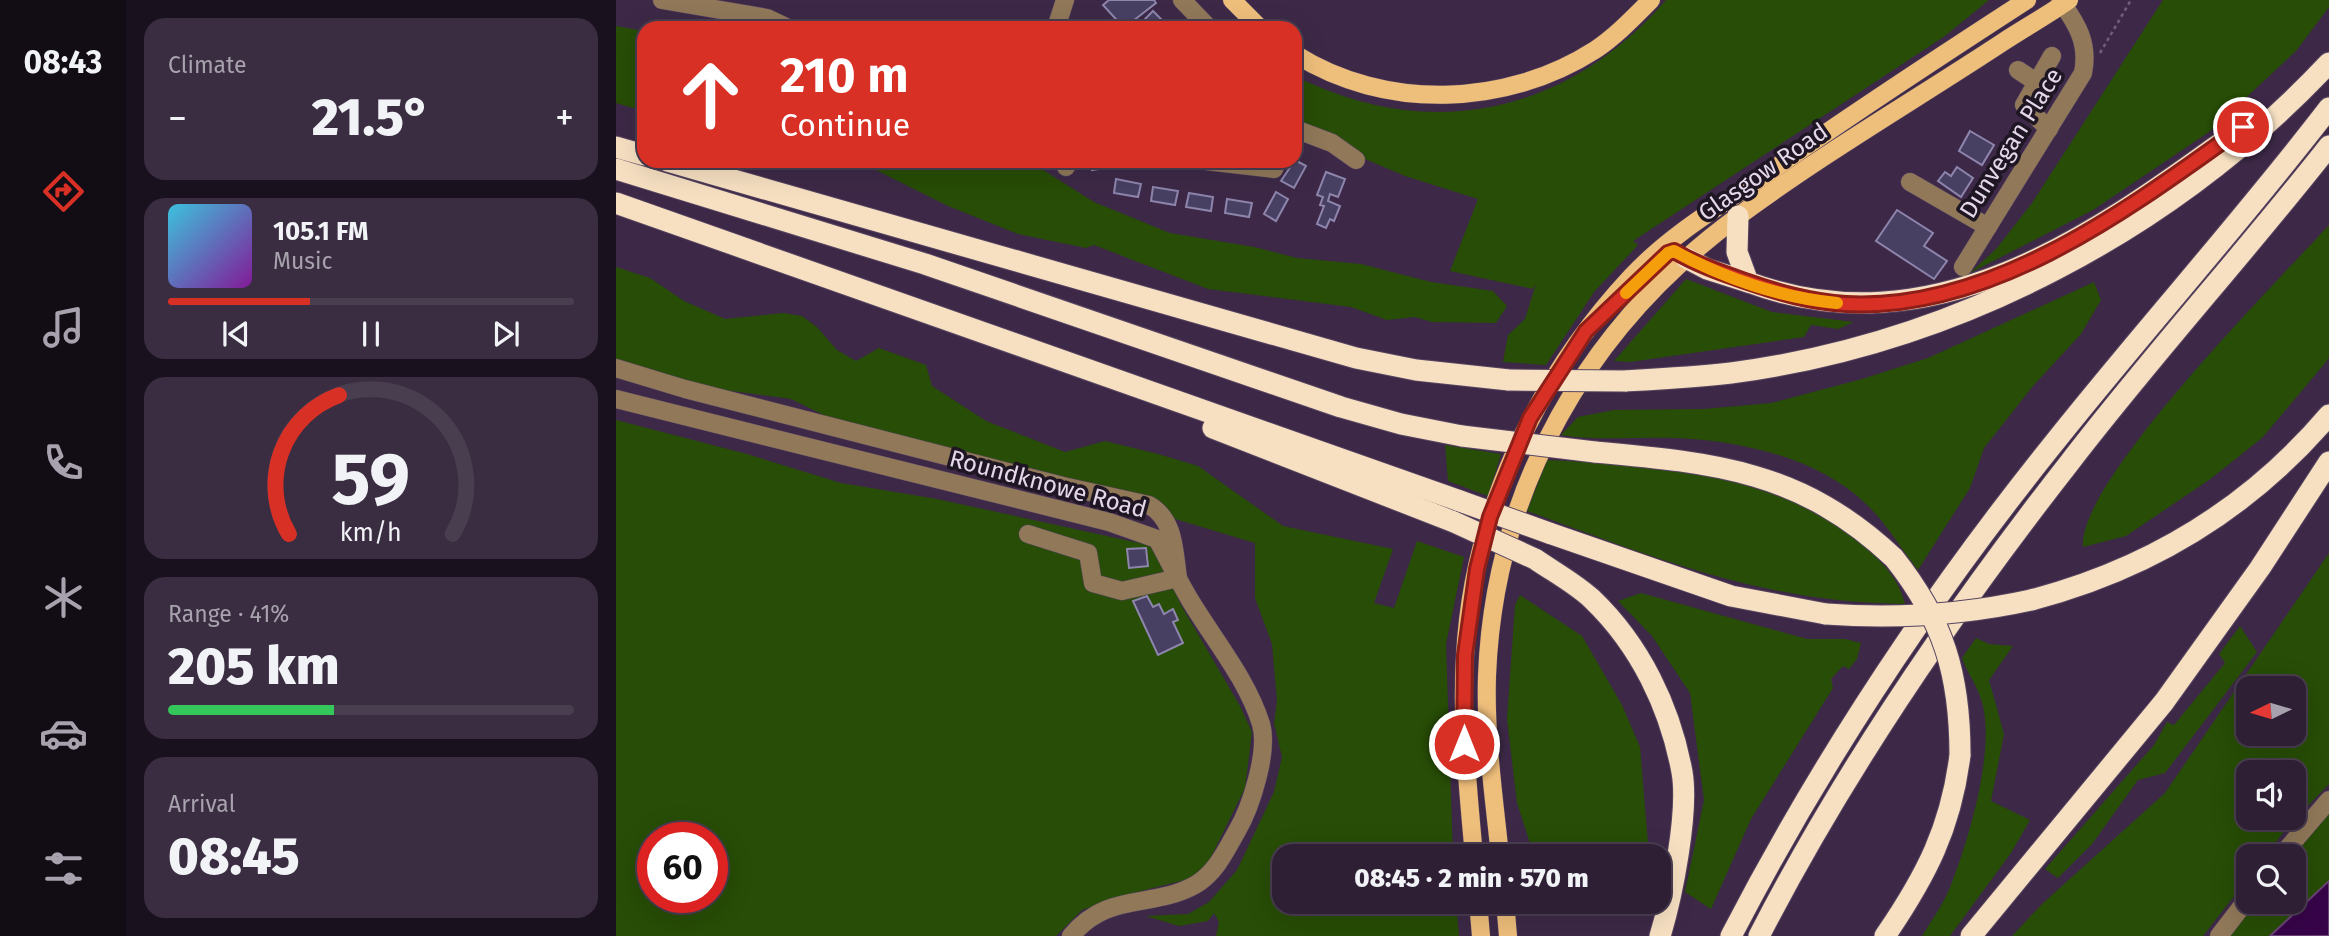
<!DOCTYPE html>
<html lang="en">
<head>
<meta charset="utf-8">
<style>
  body { margin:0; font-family:"Fira Sans",sans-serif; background:#3a2c41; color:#f1f3f6; height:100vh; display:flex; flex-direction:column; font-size:26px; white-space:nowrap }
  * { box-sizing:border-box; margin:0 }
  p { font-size:23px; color:#a7a2ad }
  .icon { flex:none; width:38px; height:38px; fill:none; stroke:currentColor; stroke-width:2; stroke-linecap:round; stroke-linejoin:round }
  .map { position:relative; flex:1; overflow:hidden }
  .sheet { display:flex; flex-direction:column; gap:18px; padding:18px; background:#19111d; width:490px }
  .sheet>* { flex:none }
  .top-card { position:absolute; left:21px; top:21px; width:665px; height:147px; border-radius:21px; box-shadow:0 7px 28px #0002,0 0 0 2px #493d50; background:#d93025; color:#fff; overflow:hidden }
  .needle { width:46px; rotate:265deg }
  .tools { position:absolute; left:1620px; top:676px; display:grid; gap:14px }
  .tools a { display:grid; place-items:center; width:70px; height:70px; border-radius:14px; background:#2e1f35; box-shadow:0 7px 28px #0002,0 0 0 2px #493d50; font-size:35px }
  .speed { position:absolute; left:21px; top:822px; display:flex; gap:14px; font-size:35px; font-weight:700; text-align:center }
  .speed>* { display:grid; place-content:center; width:91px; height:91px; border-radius:50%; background:#2e1f35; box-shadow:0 7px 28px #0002,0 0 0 2px #493d50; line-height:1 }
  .speed .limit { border:10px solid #d22; background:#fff; color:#111 }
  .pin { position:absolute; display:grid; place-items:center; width:60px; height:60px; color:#fff; margin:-30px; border:4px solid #fff; border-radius:50%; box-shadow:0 2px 7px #0007 }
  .me { position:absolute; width:77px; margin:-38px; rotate:0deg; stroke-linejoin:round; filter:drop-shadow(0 0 5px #0008) }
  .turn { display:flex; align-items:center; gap:24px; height:147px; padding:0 28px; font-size:32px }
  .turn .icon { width:91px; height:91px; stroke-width:2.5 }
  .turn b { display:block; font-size:49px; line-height:60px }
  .big { font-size:52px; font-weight:800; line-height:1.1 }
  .sheet .widget { flex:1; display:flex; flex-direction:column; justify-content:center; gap:10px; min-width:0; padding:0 24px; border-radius:21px; background:#3a2c41 }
  .sheet .dial { align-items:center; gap:0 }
  .dial svg { height:182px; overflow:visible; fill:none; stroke:#493d50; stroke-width:7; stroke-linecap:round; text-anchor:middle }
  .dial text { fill:#f1f3f6; stroke:none }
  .song { display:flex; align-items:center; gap:21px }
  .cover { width:84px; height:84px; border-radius:10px; background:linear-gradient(135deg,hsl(190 70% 55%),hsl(290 70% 35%)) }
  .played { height:7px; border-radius:4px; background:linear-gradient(90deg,#d93025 35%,#493d50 35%) }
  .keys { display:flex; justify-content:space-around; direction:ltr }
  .heat { display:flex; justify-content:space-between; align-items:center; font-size:38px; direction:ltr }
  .charge { height:10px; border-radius:5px; background:linear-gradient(90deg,#34c759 41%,#493d50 0) }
  .trip { position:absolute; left:656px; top:844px; width:399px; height:70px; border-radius:21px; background:#2e1f35; box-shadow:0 7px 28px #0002,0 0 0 2px #493d50; font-weight:800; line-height:70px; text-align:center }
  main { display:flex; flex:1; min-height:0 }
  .tabs { display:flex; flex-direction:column; width:126px; justify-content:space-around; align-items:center; background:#120c15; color:#a7a2ad }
  .tabs .icon { width:49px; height:49px }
  .tabs .active { color:#d93025 }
  .tabs b { font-size:32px; color:#f1f3f6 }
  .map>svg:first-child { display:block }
  .green { fill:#274d06; fill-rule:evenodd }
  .water { fill:#370449; stroke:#6b4379; stroke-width:2 }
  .building { fill:#484063; stroke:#8e85ad; stroke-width:2 }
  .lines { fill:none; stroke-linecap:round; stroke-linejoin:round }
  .minor-casing { stroke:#584561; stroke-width:19 }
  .major-casing { stroke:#584561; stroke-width:19 }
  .highway-casing { stroke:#584561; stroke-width:23 }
  .path { stroke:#72607b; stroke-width:2.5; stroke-dasharray:3.5 3.5; stroke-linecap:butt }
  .minor { stroke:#907859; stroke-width:18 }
  .major { stroke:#eebe7b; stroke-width:18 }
  .highway { stroke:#f7e0c2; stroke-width:21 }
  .highway-bridge-casing { stroke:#584561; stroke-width:23; stroke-linecap:butt }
  .highway-bridge { stroke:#f7e0c2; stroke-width:21 }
  .route-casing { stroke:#8d1f18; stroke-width:18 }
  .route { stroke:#d93025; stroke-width:12 }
  .slow { stroke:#f59e0b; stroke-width:12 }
  .labels { text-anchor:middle; stroke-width:7; stroke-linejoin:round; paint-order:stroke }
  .street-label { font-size:24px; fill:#e4d7ea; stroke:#1f1623 }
</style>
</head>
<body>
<main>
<nav class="tabs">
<b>08:43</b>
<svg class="icon active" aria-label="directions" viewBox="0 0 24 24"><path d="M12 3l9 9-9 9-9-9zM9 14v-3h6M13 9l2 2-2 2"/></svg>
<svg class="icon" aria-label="music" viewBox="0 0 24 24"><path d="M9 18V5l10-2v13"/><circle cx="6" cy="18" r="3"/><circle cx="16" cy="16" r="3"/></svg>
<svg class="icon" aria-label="phone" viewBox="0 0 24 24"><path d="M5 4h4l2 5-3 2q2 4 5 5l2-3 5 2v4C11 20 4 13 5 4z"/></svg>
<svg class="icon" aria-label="climate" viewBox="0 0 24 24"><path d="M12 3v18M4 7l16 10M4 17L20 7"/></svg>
<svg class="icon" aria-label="car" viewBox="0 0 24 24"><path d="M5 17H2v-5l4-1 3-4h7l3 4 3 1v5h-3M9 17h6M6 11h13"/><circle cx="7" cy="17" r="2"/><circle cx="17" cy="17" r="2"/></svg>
<svg class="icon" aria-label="filters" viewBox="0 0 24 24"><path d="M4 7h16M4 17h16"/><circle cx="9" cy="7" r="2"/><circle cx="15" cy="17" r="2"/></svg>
</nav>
<section class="sheet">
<div class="widget"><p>Climate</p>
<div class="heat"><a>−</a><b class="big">21.5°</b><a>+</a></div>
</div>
<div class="widget">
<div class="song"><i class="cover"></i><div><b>105.1 FM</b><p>Music</p></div></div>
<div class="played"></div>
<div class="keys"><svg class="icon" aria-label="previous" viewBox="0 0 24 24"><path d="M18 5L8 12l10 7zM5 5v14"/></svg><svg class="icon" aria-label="pause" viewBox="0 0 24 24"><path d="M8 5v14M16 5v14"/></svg><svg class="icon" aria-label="next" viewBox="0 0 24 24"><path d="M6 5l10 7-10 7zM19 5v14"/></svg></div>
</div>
<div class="widget dial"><svg viewBox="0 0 100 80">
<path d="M14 69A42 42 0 1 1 86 69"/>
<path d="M14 69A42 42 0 0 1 36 8" stroke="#d93025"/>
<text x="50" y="56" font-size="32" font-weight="700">59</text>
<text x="50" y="72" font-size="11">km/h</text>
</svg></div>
<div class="widget"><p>Range · 41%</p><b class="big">205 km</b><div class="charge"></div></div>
<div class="widget"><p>Arrival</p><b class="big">08:45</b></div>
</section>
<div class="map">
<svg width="1713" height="936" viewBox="0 0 1713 936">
  <rect width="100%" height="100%" fill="#3d2947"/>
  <g class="green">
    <path d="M1050 0H1373L1329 36 1017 241 1022 245 978 292 930 365 887 362 892 335 909 319 920 284 917 289 834 271 862 199 789 176 749 159 739 149 679 124V76C815 144 951 114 1050 0Z"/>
    <path d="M1547 0H1713V7L1680 51 1593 132 1477 210 1354 273 1381 248 1416 203Z"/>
    <path d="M0 26 28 31V107L17 108 0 103Z"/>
    <path d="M242 161H413L478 202 554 233 638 247 681 258 745 264 815 282 877 291 891 306 880 323 816 322 799 317 771 320 735 307 592 289 478 245 470 248 402 234 332 206Z"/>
    <path d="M1713 225V357L1710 362 1646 438 1593 480 1510 536 1467 547C1461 482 1663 280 1713 225Z"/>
    <path d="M0 267 34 278 68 301 109 319 167 313 186 316 201 327 221 350 240 361 263 348 310 365 316 386 370 421 449 452 489 441 542 454 582 466 667 526 777 549 758 603 778 608 801 541 848 557 830 644 837 856H668V901H840L843 936H600L603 922 598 913 592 921 563 926 530 916 572 914 593 902 621 870 658 792 666 757 658 723 661 701 656 644 639 598V543L476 494 420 469 349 455 224 423 175 399 86 387 0 360Z"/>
    <path d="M1070 279 1156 312 1238 322 1222 329 1195 325 1188 337 1014 362 998 361Z"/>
    <path d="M1478 282 1485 300 1465 334 1417 386 1368 448 1354 488 1302 570C1285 549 1269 521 1249 503 1205 461 1137 444 1077 439 1033 435 989 442 945 435L962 417 998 410 1088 409 1155 403 1246 379 1312 358Z"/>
    <path d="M0 420 131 454 225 483 321 499 537 546 565 605 624 706 636 732 629 788 592 863 573 879 513 894 466 910 440 936H0ZM37 838H96V898H37Z"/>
    <path d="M829 445 885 454 872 496 832 481Z"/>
    <path d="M931 460C1040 465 1166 473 1251 549 1269 565 1283 580 1289 604 1155 603 1049 562 925 516L911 511Z"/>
    <path d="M1713 553V784L1674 824 1649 856H1633V877L1587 936H1396L1426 904 1549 793ZM1633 688H1678V733H1633ZM1633 772H1678V817H1633Z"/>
    <path d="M1025 593 1191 639H1229L1245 643 1241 659 1233 669 1227 666 1215 679 1217 688 1135 819 1095 909 1069 892 1088 800 1074 693 1036 636 1002 601Z"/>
    <path d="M904 595 966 636 1006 705 1024 747 1032 843 1027 856H918L901 803 891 719 899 605Z"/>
    <path d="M1624 626 1641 652 1549 773 1522 780 1476 844 1442 878 1429 869 1538 745 1551 722 1558 725 1609 663 1603 654Z"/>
    <path d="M1360 638 1373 644 1397 646 1373 680 1388 734 1375 801 1414 820 1395 853 1334 936H1306C1316 920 1328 903 1335 885 1353 838 1378 755 1367 706 1363 687 1352 675 1346 658Z"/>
    <path d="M1713 812V881L1654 936H1612L1635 901H1678V856H1673Z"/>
  </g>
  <path class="water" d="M1713 881V936H1654Z"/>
  <g class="building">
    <path d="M493 0H538L540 3 508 28 487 5Z"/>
    <path d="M537 11 546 20 538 28H531L526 22Z"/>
    <path d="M1354 131 1378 145 1366 165 1343 151Z"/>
    <path d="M679 160 690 166 678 188 665 181Z"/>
    <path d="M475 161H519L520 163 476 170Z"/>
    <path d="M1341 167 1357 178 1345 197 1322 181 1329 172 1335 176Z"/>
    <path d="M710 172 729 179 722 197 714 194 712 201 724 206 718 221 714 219 710 228 701 224 708 206 704 205 707 197 701 195Z"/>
    <path d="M500 179 525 184 522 197 498 193Z"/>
    <path d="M537 187 562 191 559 205 535 201Z"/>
    <path d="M660 192 672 199 660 221 648 214Z"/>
    <path d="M573 193 597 197 595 211 570 207Z"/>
    <path d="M611 199 636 203 633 217 609 213Z"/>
    <path d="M1281 210 1317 233 1308 246 1331 261 1318 279 1260 241Z"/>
    <path d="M530 548 532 566 513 568 511 549Z"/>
    <path d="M531 596 537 607 543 604 548 614 557 609 562 620 557 622 567 643 542 655 517 601Z"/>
  </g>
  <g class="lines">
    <g class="minor-casing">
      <g id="minor">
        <path d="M46 0 151 18 172 28"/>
        <path d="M566 0 593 28"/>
        <path d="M440 28 449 0"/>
        <path d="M1402 70 1420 82"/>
        <path d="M679 129 716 143 740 160"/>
        <path d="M1433 129 1408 105 1436 56"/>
        <path d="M450 161V167"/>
        <path d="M590 161 658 169 661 161"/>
        <path d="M1294 182 1372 227"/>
        <path d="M1347 267 1467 73C1473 43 1461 24 1444 0"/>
        <path d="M0 368 69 389 447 486 533 505C559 520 558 551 562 578L506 591 477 583 472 553 412 534"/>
        <path d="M0 399 493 522 541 539C552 559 562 580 574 600 598 640 631 679 645 724 653 751 635 807 621 831 610 850 600 873 579 885 536 909 492 891 455 936"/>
        <path d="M1665 856 1713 800"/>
        <path d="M1603 936 1633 897"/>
      </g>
    </g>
    <g class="major-casing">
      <g id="major">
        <path d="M616 0 644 28"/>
        <path d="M679 54C769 111 890 107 979 50 1000 36 1017 18 1035 0"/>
        <path d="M858 856C852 789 845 723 849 656 856 515 920 379 1015 277 1053 236 1102 207 1148 176 1234 115 1323 57 1411 0"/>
        <path d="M884 856C878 797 869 736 871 676 878 489 972 325 1124 215 1208 153 1299 100 1387 42 1408 28 1432 15 1453 0"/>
        <path d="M862 901 865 936"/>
        <path d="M889 901 892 936"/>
      </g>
    </g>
    <g class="highway-casing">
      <g id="highway">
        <path d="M0 147 28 155"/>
        <path d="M51 161 740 358 800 370 893 380"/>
        <path d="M0 169 309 264 725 407 785 424 846 436"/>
        <path d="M0 203 844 501"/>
        <path d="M1122 216 1121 252 1132 282C1316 350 1474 238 1617 134"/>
        <path d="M1070 258 1091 269 1132 282"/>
        <path d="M1009 381C1044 379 1080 377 1115 373 1342 343 1557 229 1713 63"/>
        <path d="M597 428 838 522"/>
        <path d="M979 452C1100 463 1186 471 1278 558"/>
        <path d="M933 533 1115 596 1210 614"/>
        <path d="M919 559C938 572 960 584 976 599 1024 645 1054 707 1066 772 1073 812 1056 897 1044 936"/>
        <path d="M1415 600C1534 569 1633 509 1713 415"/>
        <path d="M1115 936C1204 764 1313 599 1434 448 1525 333 1624 224 1713 108"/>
        <path d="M1143 936C1229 769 1338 610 1454 462 1537 354 1629 253 1713 146"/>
        <path d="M1269 936C1310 876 1335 828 1344 755"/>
        <path d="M1355 936 1548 702 1644 568 1713 462"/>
      </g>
    </g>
    <path class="path" d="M1484 53 1515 0"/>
    <use href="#minor" class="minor"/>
    <use href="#major" class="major"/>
    <use href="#highway" class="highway"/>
    <g class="highway-bridge-casing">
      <g id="highway-bridge">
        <path d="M893 380 1009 381"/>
        <path d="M846 436 979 452"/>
        <path d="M844 501 933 533"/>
        <path d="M838 522 919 559"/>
        <path d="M1278 558C1328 621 1344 675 1344 755"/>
        <path d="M1210 614C1280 619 1347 615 1415 600"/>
      </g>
    </g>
    <use href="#highway-bridge" class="highway-bridge"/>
  </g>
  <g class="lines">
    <g class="route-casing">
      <path id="route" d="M848 744 849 655 861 569 874 517 914 418 970 331 1052 253 1058 251C1082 265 1106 273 1132 282 1164 293 1195 302 1230 304 1376 312 1514 208 1627 127"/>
    </g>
    <use href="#route" class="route"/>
    <path class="slow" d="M1010 293 1052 253 1058 251C1107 278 1166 298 1221 303"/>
  </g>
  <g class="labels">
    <g class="street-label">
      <text transform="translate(1395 143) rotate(-58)" y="8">Dunvegan Place</text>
      <text transform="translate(1147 172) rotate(-35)" y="8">Glasgow Road</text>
      <text transform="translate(432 484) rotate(15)" y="8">Roundknowe Road</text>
    </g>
  </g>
</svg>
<div class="tools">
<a><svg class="needle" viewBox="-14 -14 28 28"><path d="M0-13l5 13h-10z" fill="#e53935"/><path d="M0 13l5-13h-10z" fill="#a7a2ad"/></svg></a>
<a><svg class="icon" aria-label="sound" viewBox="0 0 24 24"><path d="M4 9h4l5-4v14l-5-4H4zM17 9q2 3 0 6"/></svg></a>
<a><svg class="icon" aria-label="search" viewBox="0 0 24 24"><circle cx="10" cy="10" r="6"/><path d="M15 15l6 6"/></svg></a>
</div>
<div class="speed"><div class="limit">60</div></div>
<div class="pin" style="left:1627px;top:127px;background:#d93025"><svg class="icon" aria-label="arrive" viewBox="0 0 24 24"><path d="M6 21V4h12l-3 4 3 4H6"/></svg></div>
<svg class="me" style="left:848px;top:744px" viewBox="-20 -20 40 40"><circle r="17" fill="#d93025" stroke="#fff" stroke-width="3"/><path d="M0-11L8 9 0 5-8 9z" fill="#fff"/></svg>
<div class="trip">08:45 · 2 min · 570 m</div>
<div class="top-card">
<div class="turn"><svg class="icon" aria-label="ahead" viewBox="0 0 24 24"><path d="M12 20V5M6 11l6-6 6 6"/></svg><div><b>210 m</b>Continue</div></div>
</div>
</div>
</main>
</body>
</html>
